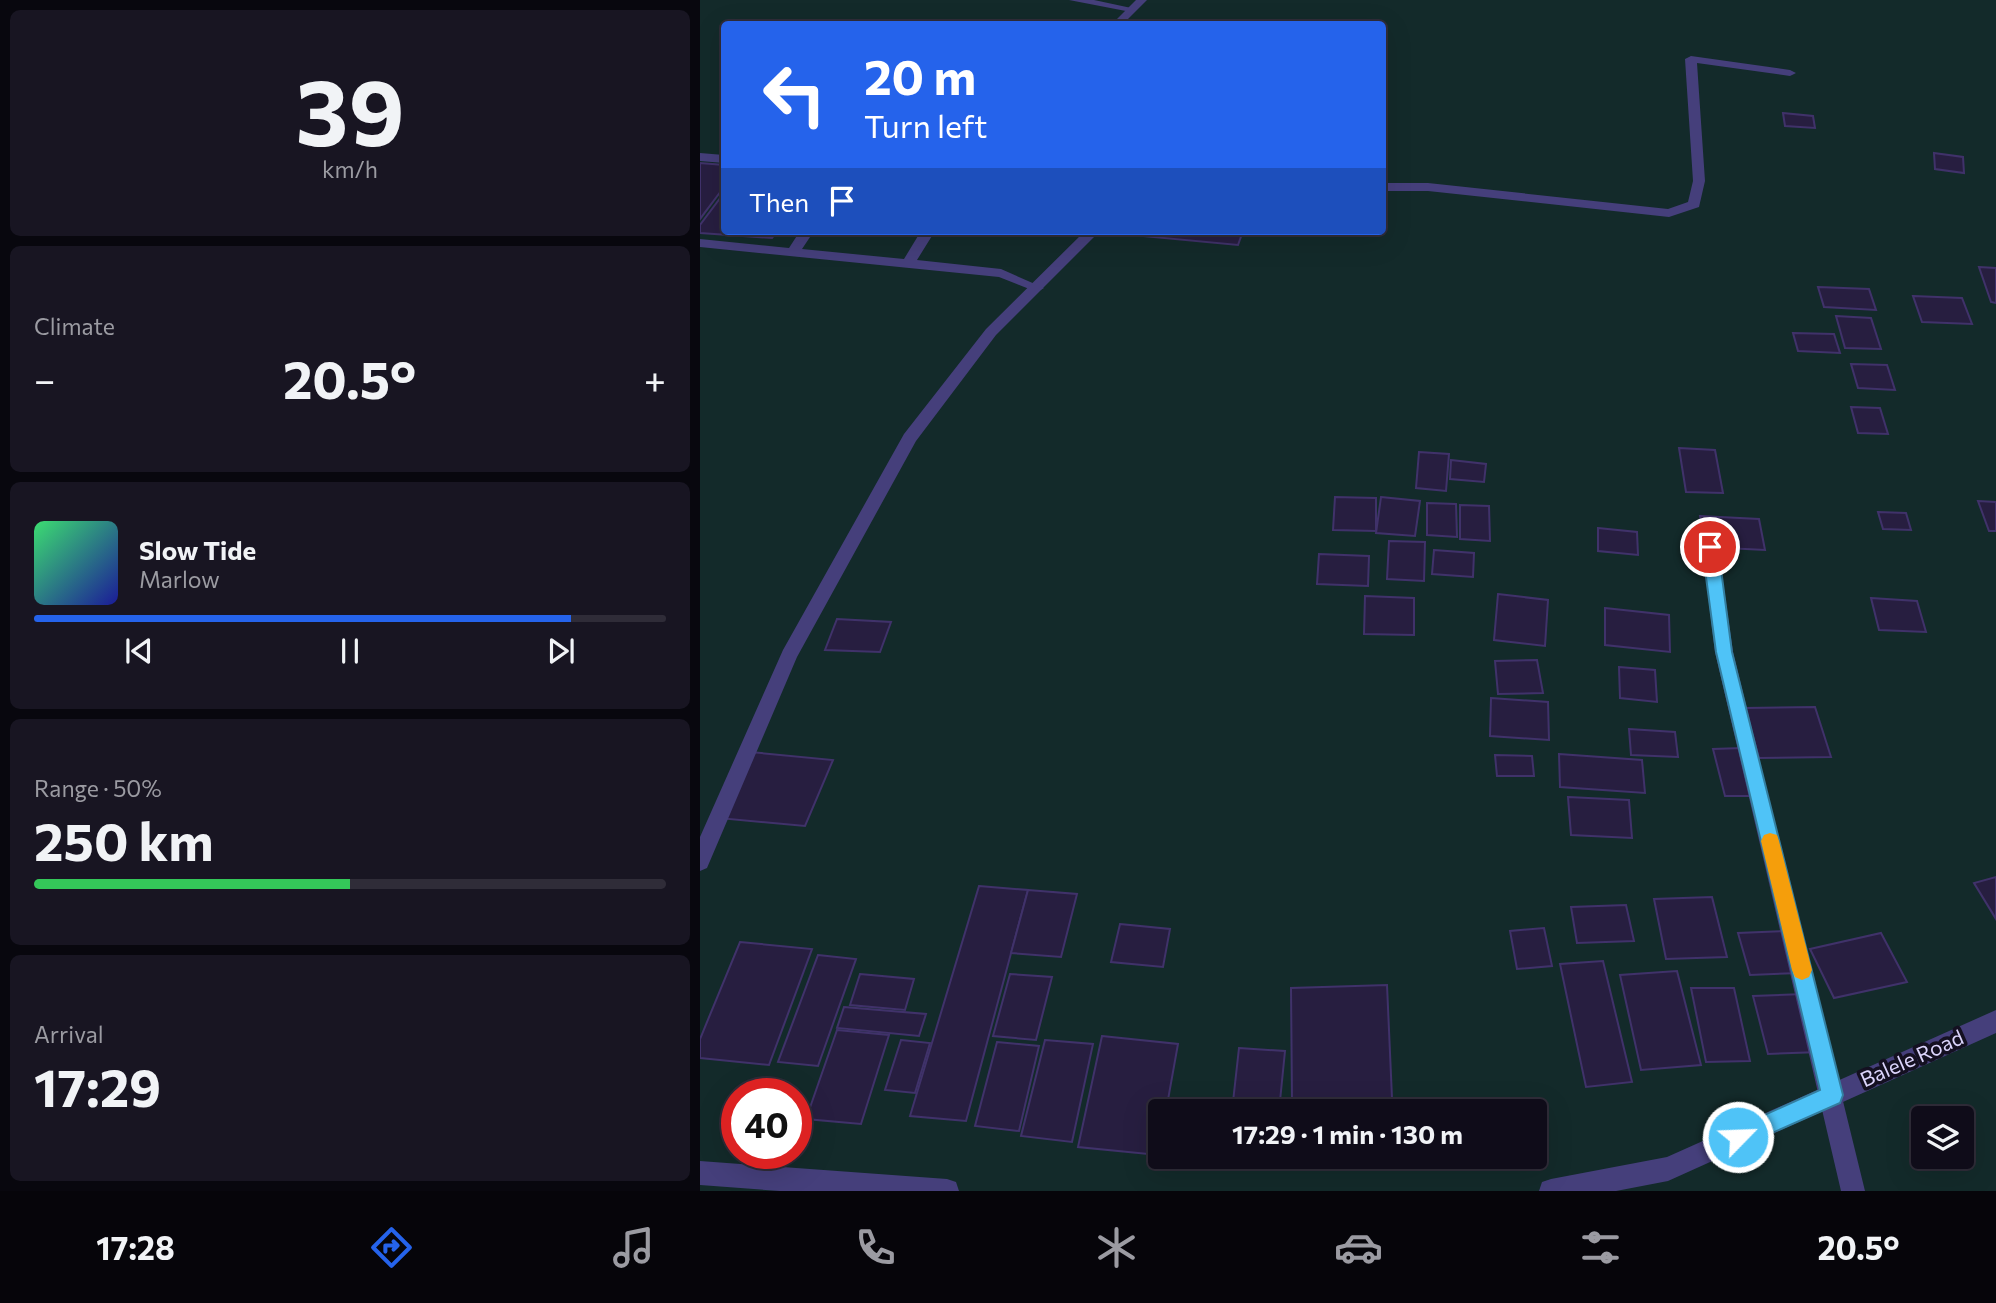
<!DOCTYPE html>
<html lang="en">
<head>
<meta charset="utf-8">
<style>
  body { margin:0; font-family:Commissioner,sans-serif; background:#181522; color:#f1f3f6; height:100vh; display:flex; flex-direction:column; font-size:26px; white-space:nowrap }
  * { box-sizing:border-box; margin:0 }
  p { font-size:23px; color:#9b9ba2 }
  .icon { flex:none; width:38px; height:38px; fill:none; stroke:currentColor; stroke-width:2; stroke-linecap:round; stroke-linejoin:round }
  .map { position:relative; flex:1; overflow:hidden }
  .sheet { display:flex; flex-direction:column; gap:10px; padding:10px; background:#08070e; width:700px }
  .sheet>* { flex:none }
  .banner { position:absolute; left:21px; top:21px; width:665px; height:214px; border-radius:7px; box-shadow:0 7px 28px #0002,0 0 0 2px #2f2c38; background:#2563eb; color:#fff; overflow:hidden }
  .buttons { position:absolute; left:1211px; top:1106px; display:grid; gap:14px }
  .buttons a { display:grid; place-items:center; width:63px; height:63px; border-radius:7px; background:#0f0c19; box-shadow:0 7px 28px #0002,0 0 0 2px #2f2c38; font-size:35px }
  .speed { position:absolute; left:21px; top:1078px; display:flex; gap:14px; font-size:35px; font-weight:700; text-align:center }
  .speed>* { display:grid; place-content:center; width:91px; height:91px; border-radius:50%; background:#0f0c19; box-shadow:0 7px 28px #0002,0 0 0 2px #2f2c38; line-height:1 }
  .speed .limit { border:10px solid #d22; background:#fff; color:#111 }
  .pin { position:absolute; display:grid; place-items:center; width:60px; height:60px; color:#fff; margin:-30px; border:4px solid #fff; border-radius:50%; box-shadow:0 2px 7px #0007 }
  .me { position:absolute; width:77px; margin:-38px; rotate:66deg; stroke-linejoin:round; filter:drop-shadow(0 0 5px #0008) }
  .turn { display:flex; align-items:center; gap:24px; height:147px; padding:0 28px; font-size:32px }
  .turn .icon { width:91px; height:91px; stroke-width:2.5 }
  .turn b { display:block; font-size:49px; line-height:60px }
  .then { display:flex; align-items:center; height:66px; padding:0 28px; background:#0003; gap:14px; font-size:26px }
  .big { font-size:52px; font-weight:700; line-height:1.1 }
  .sheet .widget { flex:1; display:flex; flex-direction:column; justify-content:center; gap:10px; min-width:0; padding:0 24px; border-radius:10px; background:#181522 }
  .sheet .dial { align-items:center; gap:0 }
  .dial b { font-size:91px; line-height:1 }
  .song { display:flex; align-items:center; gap:21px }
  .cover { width:84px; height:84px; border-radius:10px; background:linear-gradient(135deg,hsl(140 70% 55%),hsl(240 70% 35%)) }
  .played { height:7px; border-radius:4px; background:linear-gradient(90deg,#2563eb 85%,#2f2c38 85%) }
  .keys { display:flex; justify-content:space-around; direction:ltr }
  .heat { display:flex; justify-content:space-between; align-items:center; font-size:38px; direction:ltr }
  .charge { height:10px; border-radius:5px; background:linear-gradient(90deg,#34c759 50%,#2f2c38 0) }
  .trip { position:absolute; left:448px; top:1099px; width:399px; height:70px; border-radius:7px; background:#0f0c19; box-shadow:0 7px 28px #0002,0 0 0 2px #2f2c38; font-weight:700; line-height:70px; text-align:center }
  .menu { display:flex; height:112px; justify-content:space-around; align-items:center; background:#06050a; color:#9b9ba2 }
  .menu .icon { width:49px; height:49px }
  .menu .selected { color:#2563eb }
  .menu b { font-size:32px; color:#f1f3f6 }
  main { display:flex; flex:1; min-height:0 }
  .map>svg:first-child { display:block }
  .green { fill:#132a2a; fill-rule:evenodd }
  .building { fill:#271e40; stroke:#40326a; stroke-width:2 }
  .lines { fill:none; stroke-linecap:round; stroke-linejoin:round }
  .service { fill:#453f7b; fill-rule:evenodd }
  .minor { fill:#453f7b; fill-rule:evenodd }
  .tertiary { fill:#453f7b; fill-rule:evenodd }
  .route { fill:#4fc3f7; stroke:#337fa1; stroke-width:2 }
  .slow { fill:#f59e0b }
  .labels { text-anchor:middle; stroke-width:7; stroke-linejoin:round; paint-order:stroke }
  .near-street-label { font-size:21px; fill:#dbd4fb; stroke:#141021 }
</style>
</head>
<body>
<main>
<section class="sheet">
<div class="widget dial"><b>39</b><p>km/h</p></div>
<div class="widget"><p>Climate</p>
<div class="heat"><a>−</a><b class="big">20.5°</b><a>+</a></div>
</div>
<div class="widget">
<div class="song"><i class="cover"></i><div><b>Slow Tide</b><p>Marlow</p></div></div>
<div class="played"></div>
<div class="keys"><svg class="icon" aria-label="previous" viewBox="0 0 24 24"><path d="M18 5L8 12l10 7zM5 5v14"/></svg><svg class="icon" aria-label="pause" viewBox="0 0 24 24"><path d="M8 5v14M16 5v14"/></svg><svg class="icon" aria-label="next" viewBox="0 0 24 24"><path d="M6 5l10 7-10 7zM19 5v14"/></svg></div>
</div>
<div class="widget"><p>Range · 50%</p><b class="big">250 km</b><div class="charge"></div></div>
<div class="widget"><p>Arrival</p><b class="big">17:29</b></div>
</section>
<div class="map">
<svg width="1296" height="1191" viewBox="0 0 1296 1191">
  <rect width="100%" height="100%" fill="#141021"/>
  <path class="green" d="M0 0H1296V1191H0ZM24 24H682V231H24ZM37 1094H96V1153H37ZM460 1111H835V1157H460ZM1223 1118H1262V1157H1223Z"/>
  <g class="building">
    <path d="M1083 113 1113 116 1115 128 1085 126Z"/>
    <path d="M1234 153 1263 157 1264 173 1235 169Z"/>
    <path d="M0 163 24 165V187L0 219Z"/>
    <path d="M24 193V231H77L72 238 0 233V225Z"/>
    <path d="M444 231H543L538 245 442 236Z"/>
    <path d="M1279 267 1296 268V303L1291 302Z"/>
    <path d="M1118 287 1169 289 1176 310 1124 307Z"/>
    <path d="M1213 296 1262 298 1272 324 1222 322Z"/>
    <path d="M1136 316 1171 318 1181 349 1145 348Z"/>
    <path d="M1093 333 1134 334 1140 353 1098 351Z"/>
    <path d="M1151 364 1187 365 1195 390 1158 388Z"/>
    <path d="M1151 407 1180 408 1188 434 1158 433Z"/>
    <path d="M979 448 1015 450 1023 493 986 492Z"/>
    <path d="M719 452 749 454 746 491 716 488Z"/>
    <path d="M751 460 786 464 784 482 750 479Z"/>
    <path d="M635 497 676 498V531L633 530Z"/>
    <path d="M681 497 720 501 715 536 676 533Z"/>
    <path d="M1278 501 1296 502V531H1289Z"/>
    <path d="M727 503 756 504 757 537 727 535Z"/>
    <path d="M760 505 789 506 790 541 760 539Z"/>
    <path d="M1178 512 1206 513 1211 530 1183 529Z"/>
    <path d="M1000 516 1059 519 1065 550 1005 547Z"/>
    <path d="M898 528 937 532 938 555 898 551Z"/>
    <path d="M689 541 725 542 724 581 687 579Z"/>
    <path d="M734 550 774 553 773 577 732 574Z"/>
    <path d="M619 554 669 556 668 586 617 584Z"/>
    <path d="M798 594 848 600 845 646 794 640Z"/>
    <path d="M665 596 714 598V635L664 634Z"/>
    <path d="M1171 598 1217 601 1226 632 1179 630Z"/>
    <path d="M905 608 969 615 970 652 905 645Z"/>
    <path d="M137 619 191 622 180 652 125 650Z"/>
    <path d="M837 660 843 693 798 694 795 661Z"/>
    <path d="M919 667 955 670 957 702 920 698Z"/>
    <path d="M791 698 848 702 849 740 790 736Z"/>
    <path d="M1115 707 1131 757 1059 758 1045 708Z"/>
    <path d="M929 729 975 732 978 757 931 755Z"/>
    <path d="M1042 748 1055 796H1025L1013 749Z"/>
    <path d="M50 752 133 760 105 826 18 818Z"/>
    <path d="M859 754 942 760 945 793 860 787Z"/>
    <path d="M795 755 832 756 834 776H797Z"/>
    <path d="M868 797 929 800 932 838 871 835Z"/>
    <path d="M1296 877V919L1274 883Z"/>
    <path d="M279 886 328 890 266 1121 210 1116Z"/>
    <path d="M328 890 377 894 361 957 311 953Z"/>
    <path d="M1012 897 1027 957 966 959 954 899Z"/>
    <path d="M926 905 934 941 877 943 871 907Z"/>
    <path d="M420 924 470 929 463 967 411 962Z"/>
    <path d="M844 928 852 966 817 969 810 931Z"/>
    <path d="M1086 931 1099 973 1050 975 1038 933Z"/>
    <path d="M1181 933 1207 982 1134 998 1110 949Z"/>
    <path d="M40 942 112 949 69 1065 0 1058V1039Z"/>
    <path d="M118 955 156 959 118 1066 78 1062Z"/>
    <path d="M903 961 932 1082 886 1087 860 964Z"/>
    <path d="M977 971 1001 1065 941 1070 920 975Z"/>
    <path d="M160 974 214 979 205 1010 150 1005Z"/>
    <path d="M310 974 352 977 336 1040 293 1036Z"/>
    <path d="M687 985 692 1098 592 1101 591 988Z"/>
    <path d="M991 988H1034L1050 1061 1006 1062Z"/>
    <path d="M1104 994 1120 1052 1068 1054 1053 996Z"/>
    <path d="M144 1007 226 1014 219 1036 137 1028Z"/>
    <path d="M137 1030 189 1035 161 1124 106 1119Z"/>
    <path d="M402 1036 478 1044 466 1111H460L458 1155 378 1147Z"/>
    <path d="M201 1040 230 1043 215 1093 185 1090Z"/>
    <path d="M345 1040 393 1044 372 1142 321 1136Z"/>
    <path d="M297 1042 339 1046 319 1131 275 1126Z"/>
    <path d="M539 1048 585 1051 579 1111H532Z"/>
  </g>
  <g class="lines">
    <g class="service">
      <path d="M369 0H394L436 9 431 12Z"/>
      <path d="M0 153 24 155V163L0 161Z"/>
      <path d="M100 231H114L102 249 204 259 221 231H235L217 260 301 269 344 288 337 292 299 277 0 247V239L89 248Z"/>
    </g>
    <g class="minor">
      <path d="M436 0H447L423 24H412Z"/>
      <path d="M991 56 1090 70 1096 73 1090 76 997 63 1005 181 999 207 969 217 728 191H682V183H728L968 209 988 202 993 181 985 59Z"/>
      <path d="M385 231H400L296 335 216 441 97 657 7 868 0 871V837L83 650 204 434 286 329Z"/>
      <path d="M1010 541 1016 542 1018 547 1033 652 1165 1191H1141L1015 652 1002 547 1004 542Z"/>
    </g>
    <g class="tertiary">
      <path d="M1296 1010V1033L968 1181 916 1191H839L842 1182 851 1179 967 1157Z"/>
      <path d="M0 1161 247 1179 256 1182 259 1191H80L0 1185Z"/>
    </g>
  </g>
  <path class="route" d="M1010 541 1018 547 1032 652 1143 1095 1140 1103 1038 1148 1031 1145 1028 1137 1031 1130 1120 1090 1016 652 1002 547Z"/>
  <path class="slow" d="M1070 833 1077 835 1079 841 1112 970 1109 977 1102 980 1095 977 1092 970 1061 841 1064 835Z"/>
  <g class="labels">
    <g class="near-street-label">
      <text transform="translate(1212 1059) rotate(-24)" y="7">Balele Road</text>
    </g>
  </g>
</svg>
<div class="buttons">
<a><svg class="icon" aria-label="layers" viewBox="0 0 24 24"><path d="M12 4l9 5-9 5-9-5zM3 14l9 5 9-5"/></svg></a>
</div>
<div class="speed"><div class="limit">40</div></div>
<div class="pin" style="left:1010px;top:547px;background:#d93025"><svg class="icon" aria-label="arrive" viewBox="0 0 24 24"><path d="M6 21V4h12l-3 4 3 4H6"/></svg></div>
<svg class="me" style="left:1038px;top:1137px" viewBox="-20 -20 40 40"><circle r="17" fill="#4fc3f7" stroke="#fff" stroke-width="3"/><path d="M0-11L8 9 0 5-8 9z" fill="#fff"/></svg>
<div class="trip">17:29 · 1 min · 130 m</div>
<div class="banner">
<div class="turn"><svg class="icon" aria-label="left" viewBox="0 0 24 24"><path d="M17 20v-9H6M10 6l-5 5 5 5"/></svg><div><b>20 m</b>Turn left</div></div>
<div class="then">Then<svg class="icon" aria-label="arrive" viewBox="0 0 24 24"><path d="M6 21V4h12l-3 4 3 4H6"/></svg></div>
</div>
</div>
</main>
<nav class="menu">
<b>17:28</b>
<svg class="icon selected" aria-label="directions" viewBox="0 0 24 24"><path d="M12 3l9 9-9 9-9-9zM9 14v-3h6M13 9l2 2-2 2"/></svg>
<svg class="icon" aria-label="music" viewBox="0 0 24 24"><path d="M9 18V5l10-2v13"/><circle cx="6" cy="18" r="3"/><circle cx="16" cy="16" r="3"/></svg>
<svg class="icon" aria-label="phone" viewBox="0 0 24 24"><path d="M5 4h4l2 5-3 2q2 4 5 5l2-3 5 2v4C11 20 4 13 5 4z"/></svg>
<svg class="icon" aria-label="climate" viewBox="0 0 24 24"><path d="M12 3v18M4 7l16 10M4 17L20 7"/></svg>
<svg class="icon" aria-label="car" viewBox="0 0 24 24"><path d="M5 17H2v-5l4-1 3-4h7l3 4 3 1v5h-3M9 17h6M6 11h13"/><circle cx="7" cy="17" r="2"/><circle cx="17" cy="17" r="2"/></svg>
<svg class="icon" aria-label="filters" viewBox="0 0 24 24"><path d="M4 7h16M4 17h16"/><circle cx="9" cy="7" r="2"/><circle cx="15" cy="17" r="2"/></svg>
<b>20.5°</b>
</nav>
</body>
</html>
